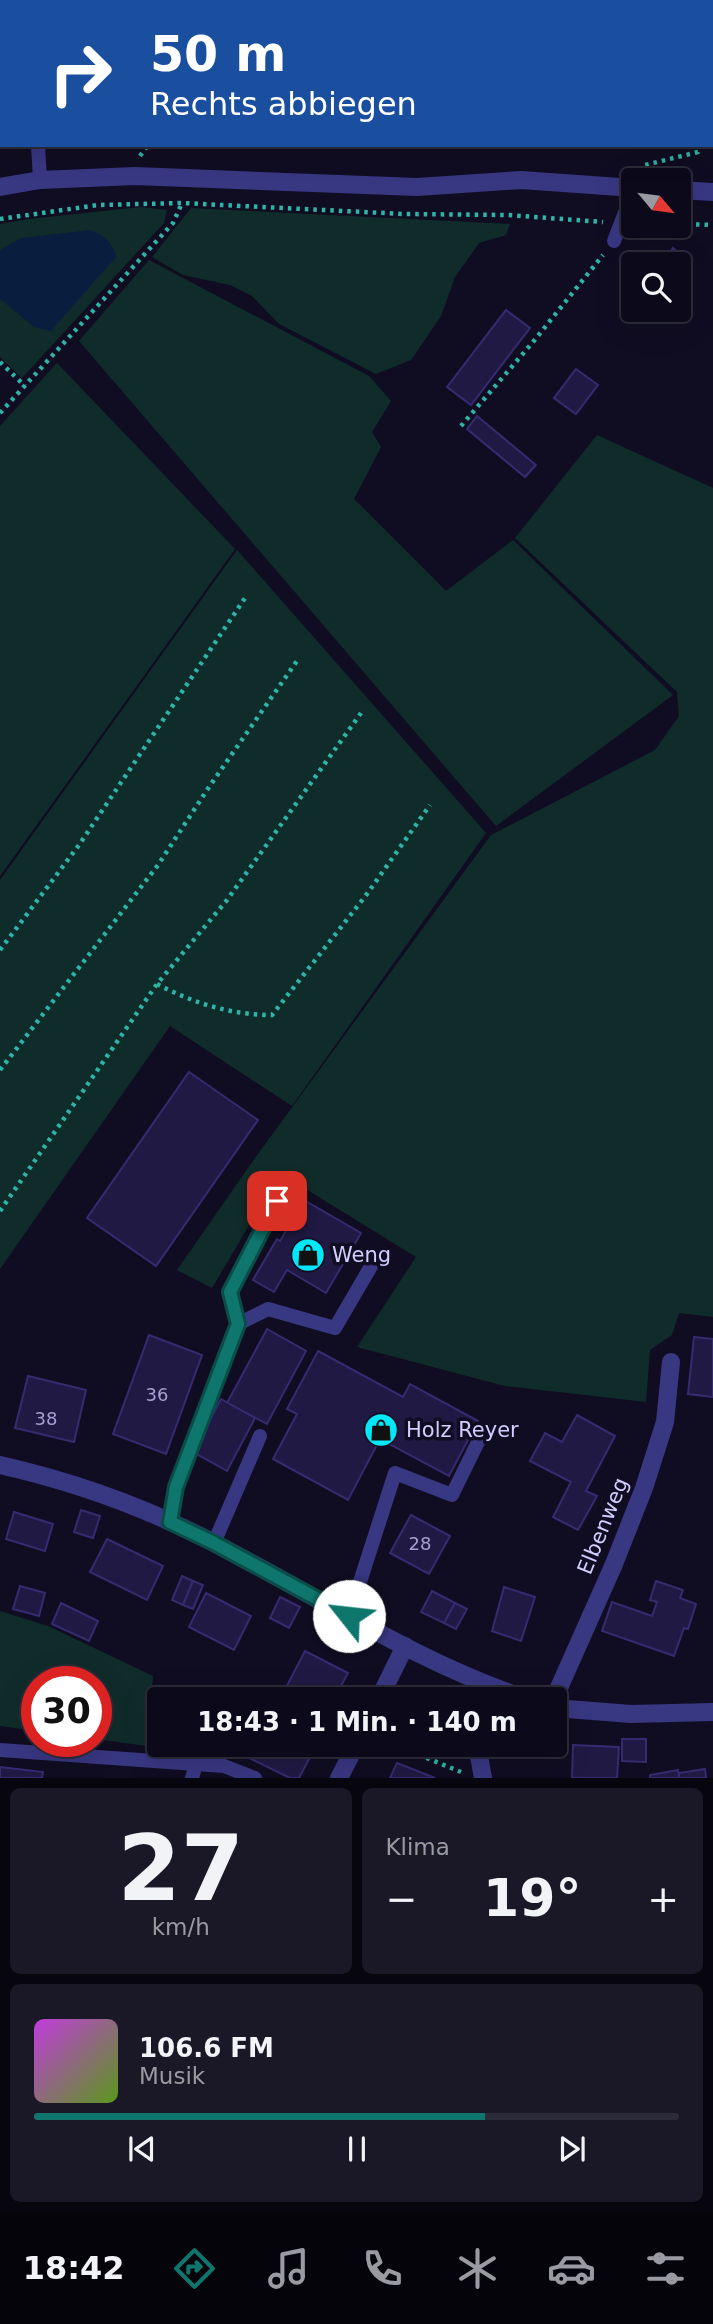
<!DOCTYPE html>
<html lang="de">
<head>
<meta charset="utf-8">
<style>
  body { margin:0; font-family:"DejaVu Sans",sans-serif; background:#1a1827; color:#f1f3f6; height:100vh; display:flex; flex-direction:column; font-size:26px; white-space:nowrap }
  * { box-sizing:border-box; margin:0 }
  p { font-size:23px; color:#9a9aa2 }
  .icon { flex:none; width:38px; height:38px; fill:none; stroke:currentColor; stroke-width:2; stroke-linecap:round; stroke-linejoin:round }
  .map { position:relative; height:1778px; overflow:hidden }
  .side { display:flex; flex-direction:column; gap:10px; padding:10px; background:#07060e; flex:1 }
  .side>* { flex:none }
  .guide { position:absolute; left:0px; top:0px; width:714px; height:147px; box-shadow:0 7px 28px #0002,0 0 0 2px #2c2b39; background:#1a4fa0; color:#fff; overflow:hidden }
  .needle { width:46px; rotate:119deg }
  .controls { position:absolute; left:621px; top:168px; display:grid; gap:14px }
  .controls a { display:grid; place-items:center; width:70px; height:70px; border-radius:7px; background:#0c0a1a; box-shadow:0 7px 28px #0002,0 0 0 2px #2c2b39; font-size:35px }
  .speed { position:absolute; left:21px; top:1666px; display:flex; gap:14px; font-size:35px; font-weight:700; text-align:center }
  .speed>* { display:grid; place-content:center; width:91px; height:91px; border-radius:50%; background:#0c0a1a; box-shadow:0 7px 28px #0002,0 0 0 2px #2c2b39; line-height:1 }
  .speed .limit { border:10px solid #d22; background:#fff; color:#111 }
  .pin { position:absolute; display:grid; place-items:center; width:60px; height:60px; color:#fff; margin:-30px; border-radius:14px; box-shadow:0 4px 10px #0006 }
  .me { position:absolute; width:77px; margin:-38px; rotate:299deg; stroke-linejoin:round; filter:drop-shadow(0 0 5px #0008) }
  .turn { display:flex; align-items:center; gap:24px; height:147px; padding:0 35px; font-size:32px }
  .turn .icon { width:91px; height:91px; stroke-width:2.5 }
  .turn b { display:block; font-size:49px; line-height:60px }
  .big { font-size:52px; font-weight:600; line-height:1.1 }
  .side .card { flex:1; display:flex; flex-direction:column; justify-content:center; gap:10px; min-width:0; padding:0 24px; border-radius:10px; background:#1a1827 }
  .side .dial { align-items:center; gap:0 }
  .dial b { font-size:91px; line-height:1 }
  .song { display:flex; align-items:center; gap:21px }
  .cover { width:84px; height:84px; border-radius:10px; background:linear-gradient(135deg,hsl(290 70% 55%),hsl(90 70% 35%)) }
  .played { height:7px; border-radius:4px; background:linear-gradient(90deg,#0f766e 70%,#2c2b39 70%) }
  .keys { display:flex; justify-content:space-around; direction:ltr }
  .heat { display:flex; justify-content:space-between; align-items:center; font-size:38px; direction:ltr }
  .side .tiles { flex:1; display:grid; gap:10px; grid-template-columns:1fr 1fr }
  .card:last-child { grid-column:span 2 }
  .trip { position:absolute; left:147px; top:1687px; width:420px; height:70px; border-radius:7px; background:#0c0a1a; box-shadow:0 7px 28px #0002,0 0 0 2px #2c2b39; font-weight:600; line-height:70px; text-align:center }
  .tab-bar { display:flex; height:112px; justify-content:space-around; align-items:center; background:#05040a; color:#9a9aa2 }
  .tab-bar .icon { width:49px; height:49px }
  .tab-bar .current { color:#0f766e }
  .tab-bar b { font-size:32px; color:#f1f3f6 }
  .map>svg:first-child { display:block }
  .green { fill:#102c2a }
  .water { fill:#091e3f }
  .building { fill:#201943; stroke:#362b70; stroke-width:2 }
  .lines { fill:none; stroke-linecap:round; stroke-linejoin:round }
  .path { stroke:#2cb5a8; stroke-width:4.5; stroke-dasharray:3.5 5; stroke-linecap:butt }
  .service { stroke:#383782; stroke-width:14 }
  .minor { stroke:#383782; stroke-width:18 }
  .route-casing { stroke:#0a4d48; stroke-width:18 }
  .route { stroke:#0f766e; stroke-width:12 }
  .labels { text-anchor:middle; stroke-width:7; stroke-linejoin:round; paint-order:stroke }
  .number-label { font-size:18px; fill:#a6a1d0 }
  .poi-label { font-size:21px; fill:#d2ceff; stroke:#100d22; text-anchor:start }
  .street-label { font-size:21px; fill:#d2ceff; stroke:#100d22 }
</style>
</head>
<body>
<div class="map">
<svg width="713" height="1778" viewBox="0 0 713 1778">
  <rect width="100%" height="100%" fill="#100d22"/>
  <g class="green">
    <path d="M141 207 167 210 164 223 22 378 0 357V224L29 219Z"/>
    <path d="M191 208 510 224 506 235 479 243 455 277 441 316 411 360 376 374 279 324 252 296 230 285 183 275 152 257Z"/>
    <path d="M149 260 369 376 391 401 372 432 381 447 354 499 446 591 513 540 673 695 496 826 79 341Z"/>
    <path d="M57 363 235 549 0 876V426Z"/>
    <path d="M597 435 713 488V1317L679 1313 672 1335 650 1350 646 1402 505 1386 357 1347 416 1257 280 1173 212 1288 177 1270 255 1158 491 835 655 750 679 716 677 692 515 538Z"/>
    <path d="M237 550 486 833 292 1106 170 1026 0 1269V880Z"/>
    <path d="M0 1611 48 1626 153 1676 147 1746 96 1739V1682H37V1731L0 1726Z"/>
  </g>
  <path class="water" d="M90 230C105 236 112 241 116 257L51 331 34 327 0 299V250L21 238Z"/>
  <g class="building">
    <path d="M90 0H168L167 2H89Z"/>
    <path d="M673 248 691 263 679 278V264H666L663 261Z"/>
    <path d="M506 310 530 328 471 405 447 387Z"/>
    <path d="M576 369 598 385 576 414 554 398Z"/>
    <path d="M477 416 536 465 525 477 467 429Z"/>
    <path d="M189 1072 258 1120 156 1266 87 1218Z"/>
    <path d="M304 1200 361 1233 326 1293 287 1270 274 1292 253 1280 277 1239 280 1241Z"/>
    <path d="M267 1329 306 1351 267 1424 227 1403Z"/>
    <path d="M149 1335 202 1355 166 1454 113 1434Z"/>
    <path d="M694 1337 713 1339V1397L688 1394Z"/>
    <path d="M318 1351 403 1397 410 1384 478 1421 449 1476 380 1439 348 1500 273 1459 297 1414 287 1409Z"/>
    <path d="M28 1376 86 1390 74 1442 15 1428Z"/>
    <path d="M221 1399 255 1418 227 1471 193 1452Z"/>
    <path d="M577 1415 615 1436 586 1491 597 1496 578 1530 553 1517 571 1482 530 1461 545 1433 562 1442Z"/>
    <path d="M81 1510 100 1516 93 1538 74 1532Z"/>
    <path d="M14 1512 53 1524 45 1551 6 1539Z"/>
    <path d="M411 1515 450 1536 429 1574 390 1553Z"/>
    <path d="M107 1539 163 1566 147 1600 90 1572Z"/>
    <path d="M182 1576 193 1581 183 1605 172 1600Z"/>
    <path d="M193 1581 203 1585 193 1609 183 1605Z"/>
    <path d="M656 1581 683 1590 680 1598 696 1604 688 1629 684 1628 674 1656 602 1631 612 1602 652 1616 657 1602 650 1600Z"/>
    <path d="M20 1586 45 1593 39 1616 13 1609Z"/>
    <path d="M504 1587 535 1597 521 1641 492 1631Z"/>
    <path d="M432 1591 455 1603 444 1623 421 1612Z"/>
    <path d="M206 1593 251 1616 234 1650 189 1627Z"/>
    <path d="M280 1597 300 1607 289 1628 270 1618Z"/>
    <path d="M61 1603 98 1621 89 1641 52 1624Z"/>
    <path d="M455 1603 467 1609 456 1629 444 1623Z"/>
    <path d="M305 1651 348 1673 334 1699H280Z"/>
    <path d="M422 1687 456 1699H417Z"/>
    <path d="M622 1739H646V1762L622 1761Z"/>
    <path d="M237 1745H313L316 1746 299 1778H290L237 1752Z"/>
    <path d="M428 1745H463L459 1756Z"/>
    <path d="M573 1745 619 1747 617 1778H572Z"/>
    <path d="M397 1763 435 1778H390Z"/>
    <path d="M0 1767 43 1772 42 1778H0Z"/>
    <path d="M705 1769 706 1778H679V1773Z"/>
    <path d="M678 1770 679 1778H650V1775Z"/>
  </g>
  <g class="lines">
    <g class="path">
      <path d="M223 2 224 0"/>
      <path d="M712 116 713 114"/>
      <path d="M140 156 148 145"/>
      <path d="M640 170 641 166 698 152 701 145"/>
      <path d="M0 219 98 205 182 203 404 214 508 215 603 222"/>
      <path d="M679 224 713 225"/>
      <path d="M0 362 25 386"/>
      <path d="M0 413 173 223 182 203"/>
      <path d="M461 426 533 342 603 255"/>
      <path d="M0 950 79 845 245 598"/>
      <path d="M157 984C193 1003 231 1015 272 1015L367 894 430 805"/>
      <path d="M0 1070 158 865 209 787 299 658"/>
      <path d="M0 1211 157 984 227 900 361 713"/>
      <path d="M395 1745 461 1772"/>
    </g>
    <g class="service">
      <path d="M19 0 20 2"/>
      <path d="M38 145 40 180"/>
      <path d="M614 241 634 189"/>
      <path d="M238 1324 230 1292 277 1201"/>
      <path d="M171 1522 176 1487 238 1324 268 1309 335 1328 377 1256"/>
      <path d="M214 1543 260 1436"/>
      <path d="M349 1616 395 1473 452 1495 479 1440"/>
      <path d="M0 1750 224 1766 255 1778"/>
      <path d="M192 1778 196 1764"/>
    </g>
    <g class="minor">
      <path d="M0 187 40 180 135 176 417 187 521 180 634 188"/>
      <path d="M679 190 713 192"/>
      <path d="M0 1465C76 1482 145 1507 214 1543 317 1596 416 1662 527 1699"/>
      <path d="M379 1699 405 1646"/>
      <path d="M554 1699 614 1564 644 1488 665 1422 671 1362"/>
      <path d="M555 1708 631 1714 713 1712"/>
      <path d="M477 1745 483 1778"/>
      <path d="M339 1778 356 1745"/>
    </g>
  </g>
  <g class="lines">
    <g class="route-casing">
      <path id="route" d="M277 1201 230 1292 238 1324 176 1487 170 1522 214 1543 349 1616"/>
    </g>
    <use href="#route" class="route"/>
  </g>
  <defs>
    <g id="shop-disc" transform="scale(1.75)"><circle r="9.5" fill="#00e8f9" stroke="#100d22"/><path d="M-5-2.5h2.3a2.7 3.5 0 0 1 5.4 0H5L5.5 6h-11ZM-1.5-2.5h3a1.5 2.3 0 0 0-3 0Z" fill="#111"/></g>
  </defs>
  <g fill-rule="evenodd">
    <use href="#shop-disc" x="308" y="1255"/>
    <use href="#shop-disc" x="381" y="1430"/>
  </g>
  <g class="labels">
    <g class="number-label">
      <text x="157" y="1401">36</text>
      <text x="46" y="1425">38</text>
      <text x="420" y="1550">28</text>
    </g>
    <g class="poi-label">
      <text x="332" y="1262">Weng</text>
      <text x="406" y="1437">Holz Reyer</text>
    </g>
    <g class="street-label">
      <text transform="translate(603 1526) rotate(-68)" y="7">Elbenweg</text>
    </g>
  </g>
</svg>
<div class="controls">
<a><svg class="needle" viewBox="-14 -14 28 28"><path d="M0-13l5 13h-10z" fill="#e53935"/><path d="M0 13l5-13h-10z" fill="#9a9aa2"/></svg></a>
<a><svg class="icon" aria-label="search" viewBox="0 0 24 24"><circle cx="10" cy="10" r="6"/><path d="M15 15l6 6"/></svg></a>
</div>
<div class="speed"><div class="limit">30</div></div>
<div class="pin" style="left:277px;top:1201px;background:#d93025"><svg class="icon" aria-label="arrive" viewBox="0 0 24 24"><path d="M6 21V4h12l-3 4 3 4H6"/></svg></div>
<svg class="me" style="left:349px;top:1616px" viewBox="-20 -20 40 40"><circle r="19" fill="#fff"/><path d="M0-13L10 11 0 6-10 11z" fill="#0f766e"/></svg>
<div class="trip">18:43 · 1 Min. · 140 m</div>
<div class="guide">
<div class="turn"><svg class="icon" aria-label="right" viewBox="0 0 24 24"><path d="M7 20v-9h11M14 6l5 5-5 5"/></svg><div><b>50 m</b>Rechts abbiegen</div></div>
</div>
</div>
<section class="side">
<div class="tiles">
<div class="card dial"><b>27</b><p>km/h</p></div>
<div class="card"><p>Klima</p>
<div class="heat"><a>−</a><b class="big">19°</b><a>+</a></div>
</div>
<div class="card">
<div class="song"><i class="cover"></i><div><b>106.6 FM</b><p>Musik</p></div></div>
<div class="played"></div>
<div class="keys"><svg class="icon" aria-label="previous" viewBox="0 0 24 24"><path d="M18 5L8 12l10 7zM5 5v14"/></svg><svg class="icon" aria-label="pause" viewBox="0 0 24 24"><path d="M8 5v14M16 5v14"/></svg><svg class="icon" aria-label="next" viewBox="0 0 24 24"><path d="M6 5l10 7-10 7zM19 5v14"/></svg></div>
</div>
</div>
</section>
<nav class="tab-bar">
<b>18:42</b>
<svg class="icon current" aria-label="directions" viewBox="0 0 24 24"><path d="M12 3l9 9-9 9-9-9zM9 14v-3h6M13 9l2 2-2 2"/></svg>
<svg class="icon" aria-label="music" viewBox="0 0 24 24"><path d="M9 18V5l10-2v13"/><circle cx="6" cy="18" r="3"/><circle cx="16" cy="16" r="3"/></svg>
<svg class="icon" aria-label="phone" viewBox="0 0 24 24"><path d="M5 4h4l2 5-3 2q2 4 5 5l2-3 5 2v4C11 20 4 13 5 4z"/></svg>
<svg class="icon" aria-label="climate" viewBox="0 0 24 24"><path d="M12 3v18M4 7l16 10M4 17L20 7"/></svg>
<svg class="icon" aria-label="car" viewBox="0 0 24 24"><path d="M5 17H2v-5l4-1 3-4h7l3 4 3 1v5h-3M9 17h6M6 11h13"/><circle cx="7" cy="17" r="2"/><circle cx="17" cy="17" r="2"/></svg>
<svg class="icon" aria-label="filters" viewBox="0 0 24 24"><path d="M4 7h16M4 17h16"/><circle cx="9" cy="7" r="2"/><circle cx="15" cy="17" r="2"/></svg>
</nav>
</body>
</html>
